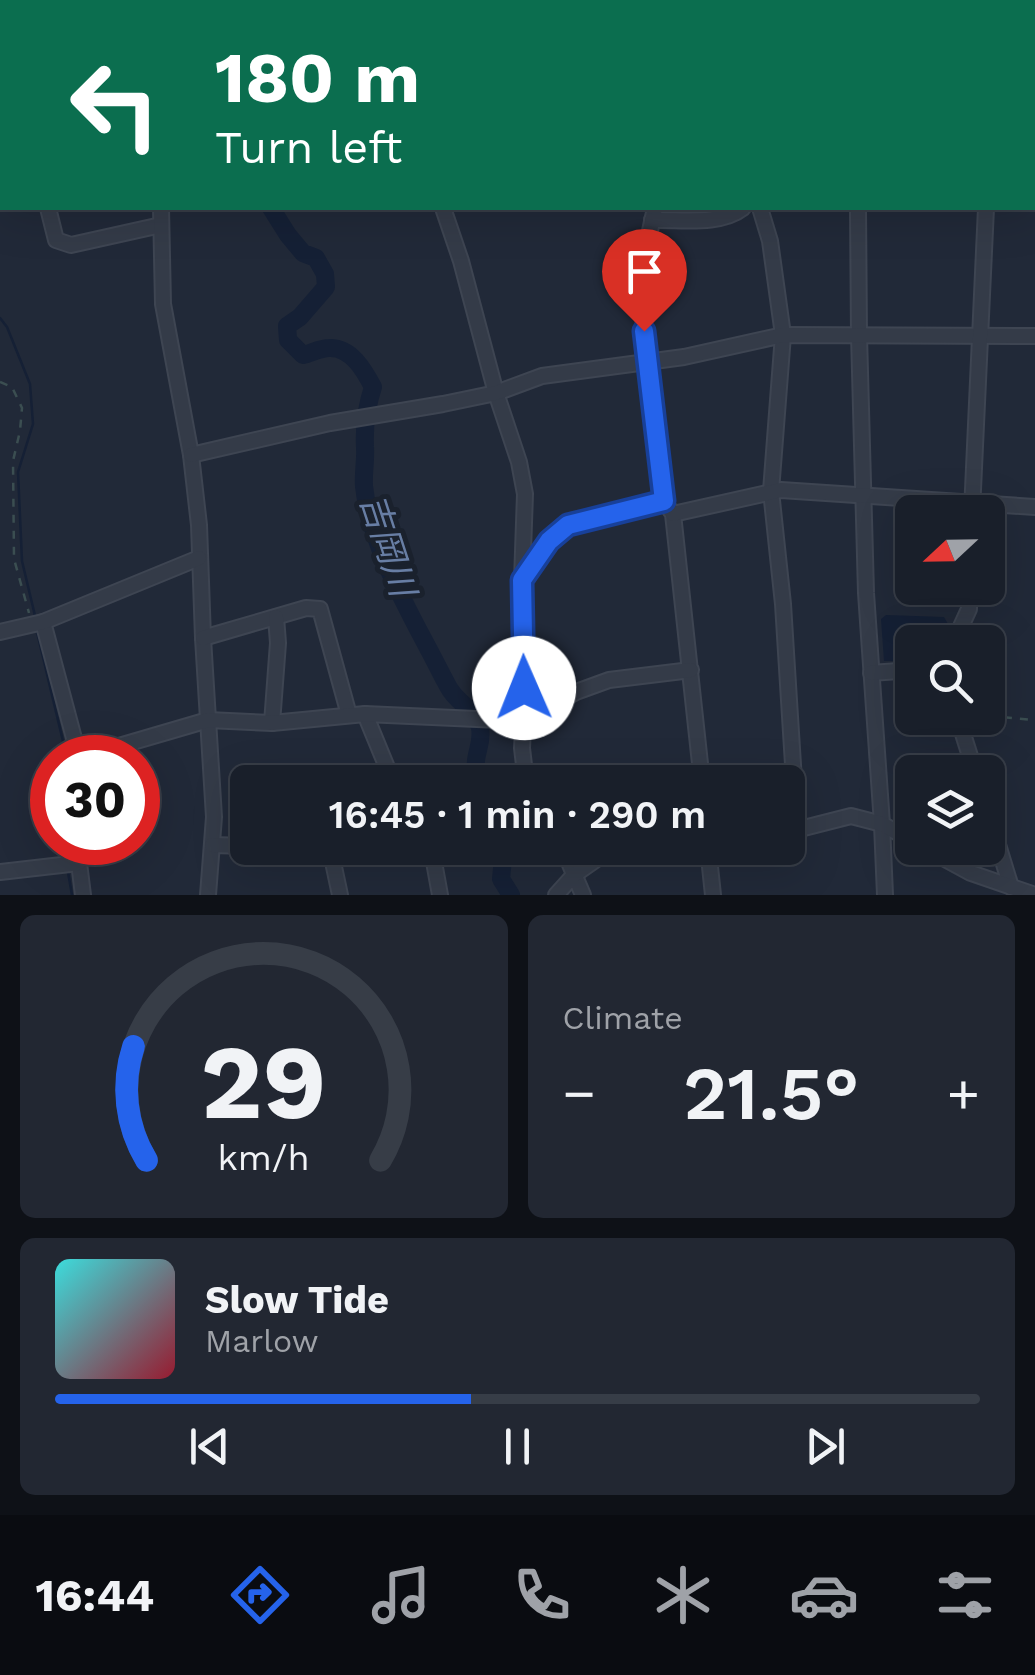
<!DOCTYPE html>
<html lang="en">
<head>
<meta charset="utf-8">
<style>
  body { margin:0; font-family:"Work Sans","Noto Sans JP",sans-serif; background:#222732; color:#f1f3f6; height:100vh; display:flex; flex-direction:column; font-size:38px; white-space:nowrap }
  * { box-sizing:border-box; margin:0 }
  p { font-size:32px; color:#9fa2a8 }
  .icon { flex:none; width:55px; height:55px; fill:none; stroke:currentColor; stroke-width:2; stroke-linecap:round; stroke-linejoin:round }
  .map { position:relative; height:895px; overflow:hidden }
  .drawer { display:flex; flex-direction:column; gap:20px; padding:20px; background:#0e1117; flex:1 }
  .drawer>* { flex:none }
  .guide { position:absolute; left:0px; top:0px; width:1035px; height:210px; box-shadow:0 10px 40px #0002,0 0 0 2px #373d47; background:#0b6e4f; color:#fff; overflow:hidden }
  .needle { width:65px; rotate:248deg }
  .fabs { position:absolute; left:895px; top:495px; display:grid; gap:20px }
  .fabs a { display:grid; place-items:center; width:110px; height:110px; border-radius:15px; background:#191f2a; box-shadow:0 10px 40px #0002,0 0 0 2px #373d47; font-size:50px }
  .speed { position:absolute; left:30px; top:735px; display:flex; gap:20px; font-size:50px; font-weight:700; text-align:center }
  .speed>* { display:grid; place-content:center; width:130px; height:130px; border-radius:50%; background:#191f2a; box-shadow:0 10px 40px #0002,0 0 0 2px #373d47; line-height:1 }
  .speed .limit { border:15px solid #d22; background:#fff; color:#111 }
  .pin { position:absolute; display:grid; place-items:center; width:85px; height:85px; color:#fff; margin:-102px -42px; border-radius:50% 50% 50% 0; rotate:-45deg; box-shadow:0 0 10px #0007 }
  .pin .icon { rotate:45deg }
  .me { position:absolute; width:110px; margin:-55px; rotate:359deg; stroke-linejoin:round; filter:drop-shadow(0 0 8px #0008) }
  .turn { display:flex; align-items:center; gap:35px; height:210px; padding:0 50px; font-size:45px }
  .turn .icon { width:130px; height:130px; stroke-width:2.5 }
  .turn b { display:block; font-size:70px; line-height:85px }
  .big { font-size:75px; font-weight:600; line-height:1.1 }
  .drawer .widget { flex:1; display:flex; flex-direction:column; justify-content:center; gap:15px; min-width:0; padding:0 35px; border-radius:15px; background:#222732 }
  .drawer .dial { align-items:center; gap:0 }
  .dial svg { height:260px; overflow:visible; fill:none; stroke:#373d47; stroke-width:7; stroke-linecap:round; text-anchor:middle }
  .dial text { fill:#f1f3f6; stroke:none }
  .song { display:flex; align-items:center; gap:30px }
  .cover { width:120px; height:120px; border-radius:15px; background:linear-gradient(135deg,hsl(180 70% 55%),hsl(350 70% 35%)) }
  .played { height:10px; border-radius:5px; background:linear-gradient(90deg,#2563eb 45%,#373d47 45%) }
  .keys { display:flex; justify-content:space-around; direction:ltr }
  .heat { display:flex; justify-content:space-between; align-items:center; font-size:55px; direction:ltr }
  .drawer .tiles { flex:1; display:grid; gap:20px; grid-template-columns:1fr 1fr }
  .widget:last-child { grid-column:span 2 }
  .trip { position:absolute; left:230px; top:765px; width:575px; height:100px; border-radius:15px; background:#191f2a; box-shadow:0 10px 40px #0002,0 0 0 2px #373d47; font-weight:600; line-height:100px; text-align:center }
  .dock { display:flex; height:160px; justify-content:space-around; align-items:center; background:#0a0c11; color:#9fa2a8 }
  .dock .icon { width:70px; height:70px }
  .dock .selected { color:#2563eb }
  .dock b { font-size:45px; color:#f1f3f6 }
  .map>svg:first-child { display:block }
  .water { fill:#152035 }
  .lines { fill:none; stroke-linecap:round; stroke-linejoin:round }
  .stream { stroke:#152035; stroke-width:2.5 }
  .river { stroke:#152035; stroke-width:18 }
  .minor-casing { stroke:#3e4552; stroke-width:18 }
  .major-casing { stroke:#3e4552; stroke-width:21 }
  .path { stroke:#3b4e51; stroke-width:2.5; stroke-dasharray:8 8; stroke-linecap:butt }
  .minor { stroke:#343b48; stroke-width:14 }
  .major { stroke:#525a68; stroke-width:18 }
  .route-casing { stroke:#184099; stroke-width:25 }
  .route { stroke:#2563eb; stroke-width:18 }
  .labels { text-anchor:middle; stroke-width:10; stroke-linejoin:round; paint-order:stroke }
  .water-label { font-size:35px; font-style:italic; fill:#687ea4; stroke:#1a212d }
</style>
</head>
<body>
<div class="map">
<svg width="1035" height="895" viewBox="0 0 1035 895">
  <rect width="100%" height="100%" fill="#212938"/>
  <path class="water" d="M886 615 944 617 948 624 938 642H912V661H884L881 619Z"/>
  <g class="lines">
    <g class="stream">
      <path d="M0 318 7 327 30 384 33 424 18 472 22 561 36 620"/>
      <path d="M36 628 67 758"/>
      <path d="M64 842 66 859"/>
      <path d="M68 872 72 895"/>
    </g>
    <g class="river">
      <path d="M216 0V2"/>
      <path d="M271 208 288 235 303 253 316 258 325 274 326 287 300 317 287 326 288 340 303 355C311 353 321 348 329 348 351 347 364 370 373 387 366 408 364 426 365 447 366 460 363 473 364 486 371 551 414 619 443 677 446 682 448 687 451 691 461 706 476 709 480 728 484 749 468 758 481 782"/>
      <path d="M504 848 501 879 511 895"/>
    </g>
    <g class="minor-casing">
      <g id="minor">
        <path d="M394 0V2"/>
        <path d="M511 0 512 2"/>
        <path d="M706 0 707 2"/>
        <path d="M918 0 919 2"/>
        <path d="M622 2V0"/>
        <path d="M994 2V0"/>
        <path d="M1032 18H1035"/>
        <path d="M1032 46H1035"/>
        <path d="M1032 157H1035"/>
        <path d="M48 208 56 240 71 245 161 225"/>
        <path d="M161 208 163 304 191 455 199 525 203 638 214 817 208 895"/>
        <path d="M443 208 461 261 496 393 519 462 525 494 522 580 525 689 522 748 526 782"/>
        <path d="M655 208 644 258 641 300 664 501 673 514 702 782"/>
        <path d="M760 208 770 241 783 335 771 491 783 604 797 829"/>
        <path d="M858 208 859 335 866 593 882 824 885 895"/>
        <path d="M652 220C680 219 720 226 743 208"/>
        <path d="M191 455 330 423 443 404 496 393 542 376 684 357 783 335 1035 336"/>
        <path d="M972 511 986 208"/>
        <path d="M673 514 781 490 1035 507"/>
        <path d="M522 580 549 541 568 525 664 501"/>
        <path d="M43 622 79 757"/>
        <path d="M0 632 43 622 199 558"/>
        <path d="M203 638 306 608 320 609 349 715"/>
        <path d="M954 642 969 609V588"/>
        <path d="M871 673 912 670"/>
        <path d="M365 714 393 782"/>
        <path d="M958 718 975 772"/>
        <path d="M272 723 278 643 276 617"/>
        <path d="M78 758 208 720 272 723 365 714 522 721 576 692 609 680 691 670"/>
        <path d="M988 812 1011 887"/>
        <path d="M788 832 851 816 882 824 912 841"/>
        <path d="M212 845 248 846"/>
        <path d="M285 848H331"/>
        <path d="M330 848 340 895"/>
        <path d="M426 848 434 862 440 895"/>
        <path d="M560 848 568 860 583 895"/>
        <path d="M708 848 713 895"/>
        <path d="M925 848 971 873 1035 895"/>
        <path d="M79 863 83 895"/>
        <path d="M0 872 79 863 76 842"/>
        <path d="M556 895 574 875 604 854 630 850 693 854 709 853 729 848"/>
      </g>
    </g>
    <g class="major-casing">
      <g id="major">
        <path d="M49 2 68 0"/>
        <path d="M0 8H2"/>
      </g>
    </g>
    <g class="path">
      <path d="M0 382 12 387 22 408 20 431 13 461 14 559 29 613"/>
      <path d="M988 716 1035 720"/>
    </g>
    <use href="#minor" class="minor"/>
    <use href="#major" class="major"/>
  </g>
  <g class="lines">
    <g class="route-casing">
      <path id="route" d="M524 688 522 580 549 541 568 525 664 501 644 331"/>
    </g>
    <use href="#route" class="route"/>
  </g>
  <g class="labels">
    <g class="water-label">
      <text transform="translate(388 545) rotate(72)" y="12">吉岡川</text>
    </g>
  </g>
</svg>
<div class="fabs">
<a><svg class="needle" viewBox="-14 -14 28 28"><path d="M0-13l5 13h-10z" fill="#e53935"/><path d="M0 13l5-13h-10z" fill="#9fa2a8"/></svg></a>
<a><svg class="icon" aria-label="search" viewBox="0 0 24 24"><circle cx="10" cy="10" r="6"/><path d="M15 15l6 6"/></svg></a>
<a><svg class="icon" aria-label="layers" viewBox="0 0 24 24"><path d="M12 4l9 5-9 5-9-5zM3 14l9 5 9-5"/></svg></a>
</div>
<div class="speed"><div class="limit">30</div></div>
<div class="pin" style="left:644px;top:331px;background:#d93025"><svg class="icon" aria-label="arrive" viewBox="0 0 24 24"><path d="M6 21V4h12l-3 4 3 4H6"/></svg></div>
<svg class="me" style="left:524px;top:688px" viewBox="-20 -20 40 40"><circle r="19" fill="#fff"/><path d="M0-13L10 11 0 6-10 11z" fill="#2563eb"/></svg>
<div class="trip">16:45 · 1 min · 290 m</div>
<div class="guide">
<div class="turn"><svg class="icon" aria-label="left" viewBox="0 0 24 24"><path d="M17 20v-9H6M10 6l-5 5 5 5"/></svg><div><b>180 m</b>Turn left</div></div>
</div>
</div>
<section class="drawer">
<div class="tiles">
<div class="widget dial"><svg viewBox="0 0 100 80">
<path d="M14 69A42 42 0 1 1 86 69"/>
<path d="M14 69A42 42 0 0 1 10 34" stroke="#2563eb"/>
<text x="50" y="56" font-size="32" font-weight="700">29</text>
<text x="50" y="72" font-size="11">km/h</text>
</svg></div>
<div class="widget"><p>Climate</p>
<div class="heat"><a>−</a><b class="big">21.5°</b><a>+</a></div>
</div>
<div class="widget">
<div class="song"><i class="cover"></i><div><b>Slow Tide</b><p>Marlow</p></div></div>
<div class="played"></div>
<div class="keys"><svg class="icon" aria-label="previous" viewBox="0 0 24 24"><path d="M18 5L8 12l10 7zM5 5v14"/></svg><svg class="icon" aria-label="pause" viewBox="0 0 24 24"><path d="M8 5v14M16 5v14"/></svg><svg class="icon" aria-label="next" viewBox="0 0 24 24"><path d="M6 5l10 7-10 7zM19 5v14"/></svg></div>
</div>
</div>
</section>
<nav class="dock">
<b>16:44</b>
<svg class="icon selected" aria-label="directions" viewBox="0 0 24 24"><path d="M12 3l9 9-9 9-9-9zM9 14v-3h6M13 9l2 2-2 2"/></svg>
<svg class="icon" aria-label="music" viewBox="0 0 24 24"><path d="M9 18V5l10-2v13"/><circle cx="6" cy="18" r="3"/><circle cx="16" cy="16" r="3"/></svg>
<svg class="icon" aria-label="phone" viewBox="0 0 24 24"><path d="M5 4h4l2 5-3 2q2 4 5 5l2-3 5 2v4C11 20 4 13 5 4z"/></svg>
<svg class="icon" aria-label="climate" viewBox="0 0 24 24"><path d="M12 3v18M4 7l16 10M4 17L20 7"/></svg>
<svg class="icon" aria-label="car" viewBox="0 0 24 24"><path d="M5 17H2v-5l4-1 3-4h7l3 4 3 1v5h-3M9 17h6M6 11h13"/><circle cx="7" cy="17" r="2"/><circle cx="17" cy="17" r="2"/></svg>
<svg class="icon" aria-label="filters" viewBox="0 0 24 24"><path d="M4 7h16M4 17h16"/><circle cx="9" cy="7" r="2"/><circle cx="15" cy="17" r="2"/></svg>
</nav>
</body>
</html>
